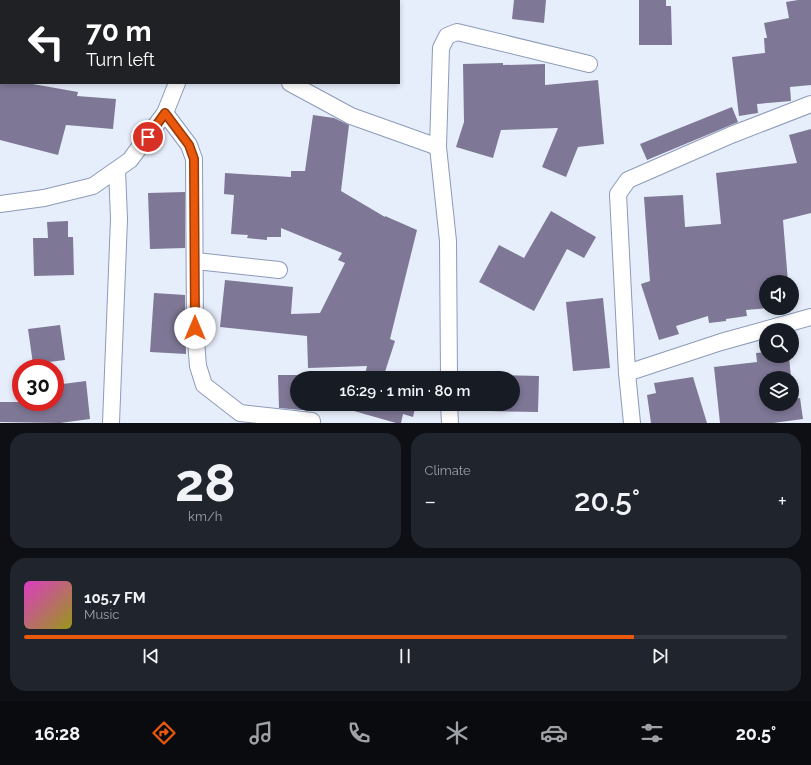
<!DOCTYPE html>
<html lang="en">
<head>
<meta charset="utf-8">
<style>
  body { margin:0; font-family:Raleway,sans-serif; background:#20242c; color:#f1f3f6; height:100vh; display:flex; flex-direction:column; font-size:15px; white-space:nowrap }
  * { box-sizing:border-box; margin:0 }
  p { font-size:13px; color:#9ea1a6 }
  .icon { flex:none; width:22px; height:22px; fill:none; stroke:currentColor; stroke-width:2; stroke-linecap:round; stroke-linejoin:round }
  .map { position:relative; height:423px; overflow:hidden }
  .side { display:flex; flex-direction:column; gap:10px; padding:10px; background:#0d0f14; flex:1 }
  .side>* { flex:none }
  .top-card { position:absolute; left:0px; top:0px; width:400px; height:84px; box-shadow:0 2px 6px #0003; background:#202124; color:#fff; overflow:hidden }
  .fabs { position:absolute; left:759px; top:275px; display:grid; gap:8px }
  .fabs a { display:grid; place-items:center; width:40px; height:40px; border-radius:50%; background:#171b24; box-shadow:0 2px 6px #0003; font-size:20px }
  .speed { position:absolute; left:12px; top:359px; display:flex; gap:8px; font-size:20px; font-weight:700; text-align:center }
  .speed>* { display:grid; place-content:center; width:52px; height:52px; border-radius:50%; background:#171b24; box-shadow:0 2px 6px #0003; line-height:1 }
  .speed .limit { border:6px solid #d22; background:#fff; color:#111 }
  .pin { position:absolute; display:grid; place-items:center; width:34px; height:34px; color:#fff; margin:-17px; border:2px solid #fff; border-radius:50%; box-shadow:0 1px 4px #0007 }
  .me { position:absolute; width:44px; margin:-22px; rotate:0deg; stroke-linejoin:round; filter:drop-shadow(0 0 3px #0008) }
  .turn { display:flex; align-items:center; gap:14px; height:84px; padding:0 20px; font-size:18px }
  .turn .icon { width:52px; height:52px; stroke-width:2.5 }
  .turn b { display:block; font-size:28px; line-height:34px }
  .big { font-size:30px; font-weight:600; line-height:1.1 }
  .side .widget { flex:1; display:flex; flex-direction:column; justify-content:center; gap:6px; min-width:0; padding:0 14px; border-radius:16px; background:#20242c }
  .side .dial { align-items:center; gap:0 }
  .dial b { font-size:52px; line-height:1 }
  .song { display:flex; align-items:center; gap:12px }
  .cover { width:48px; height:48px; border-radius:6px; background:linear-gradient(135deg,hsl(310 70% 55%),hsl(60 70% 35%)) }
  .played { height:4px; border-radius:2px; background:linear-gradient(90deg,#ea580c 80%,#363941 80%) }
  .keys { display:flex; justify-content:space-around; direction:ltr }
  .heat { display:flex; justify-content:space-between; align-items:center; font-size:22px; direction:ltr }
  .side .tiles { flex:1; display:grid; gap:10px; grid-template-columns:1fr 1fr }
  .widget:last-child { grid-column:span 2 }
  .trip { position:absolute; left:290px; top:371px; width:230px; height:40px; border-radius:20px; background:#171b24; box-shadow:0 2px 6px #0003; font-weight:600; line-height:40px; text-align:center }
  .menu { display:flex; height:64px; justify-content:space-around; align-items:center; background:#090b0e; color:#9ea1a6 }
  .menu .icon { width:28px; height:28px }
  .menu .active { color:#ea580c }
  .menu b { font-size:18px; color:#f1f3f6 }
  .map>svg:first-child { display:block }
  .building { fill:#7e7795 }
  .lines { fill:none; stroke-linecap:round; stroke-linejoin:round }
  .street-casing { stroke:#8c9bb9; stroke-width:18 }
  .street { stroke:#fff; stroke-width:16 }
  .route-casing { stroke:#983908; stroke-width:10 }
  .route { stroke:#ea580c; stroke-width:7 }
</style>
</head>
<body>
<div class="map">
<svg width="811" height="423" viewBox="0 0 811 423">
  <rect width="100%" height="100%" fill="#e7eefb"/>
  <g class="building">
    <path d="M514 0H546L544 23 512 19Z"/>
    <path d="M639 0H666V6H671L672 45H639Z"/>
    <path d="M798 0H811V85L790 87 791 101 757 104 758 113 739 116 732 57 765 53 764 38H767L764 23 789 18 786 2Z"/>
    <path d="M503 63V65L545 64V85L598 80 604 144 578 147 566 177 542 167 558 128 501 130 493 158 456 147 464 122 463 64Z"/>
    <path d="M0 83H27L78 92 77 96 116 99 113 129 66 125 58 155 0 140Z"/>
    <path d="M732 107 738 122 647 160 640 144Z"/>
    <path d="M313 115 334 118 349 125 341 191 385 217V216L417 230 390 339 395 341 383 378H364L367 366 308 368 307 336 220 327 225 280 293 287 291 314 320 313 345 263 338 260 342 253 281 228V237H267V240L247 238 248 235 231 234 234 195 224 194 225 173 291 177V171H305Z"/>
    <path d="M811 129V213L783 220 788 282H766V308H769L746 310 747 316 726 319V321L709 323 708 316 676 326 679 334 659 340 641 284 650 281 644 197 683 195 685 227 721 224 716 173 797 163 789 135Z"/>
    <path d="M185 192V248L150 249 148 193Z"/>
    <path d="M551 211 596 237 584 258 567 249 534 311 479 282 499 245 524 258Z"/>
    <path d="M68 221V237H73L74 275 34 276 33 238H48L47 222Z"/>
    <path d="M154 293 185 295 186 354 150 352Z"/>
    <path d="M603 298 610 368 573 371 566 302Z"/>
    <path d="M60 325 65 360 33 364 28 329Z"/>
    <path d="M766 352V356H789L791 378H766V404H792V389L793 399 800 398 803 419 773 423H720L714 367 757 362 756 353Z"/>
    <path d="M278 375H317V378H297V404H318V410H301L279 408Z"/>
    <path d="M490 375 539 376 538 412 489 411V404H513V378H490Z"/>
    <path d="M693 377 707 423H651L647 395 656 393 654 383Z"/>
    <path d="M86 381 90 419 60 423 0 422V402H55V385Z"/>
    <path d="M357 404H416L413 417 403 414 401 423H396L354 411Z"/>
  </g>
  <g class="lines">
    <g class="street-casing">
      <g id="street">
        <path d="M206 1V0"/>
        <path d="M290 83 351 116 438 147"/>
        <path d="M165 113 189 145 194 159 195 328 198 366 204 385 240 413 312 421"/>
        <path d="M0 204 44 198 93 186 130 160 165 113 177 83"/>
        <path d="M196 261 279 270"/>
        <path d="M627 373 721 342 811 317"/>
        <path d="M449 378 448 241 438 147 441 48 447 36 457 32 589 64"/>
        <path d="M449 404 450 423"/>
        <path d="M111 423 119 219 117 170"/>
        <path d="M632 423 627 373 618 194 628 180 731 135 811 104"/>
      </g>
    </g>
    <use href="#street" class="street"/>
  </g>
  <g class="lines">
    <g class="route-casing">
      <path id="route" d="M148 137 165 113 189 145 194 159 195 328"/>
    </g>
    <use href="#route" class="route"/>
  </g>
</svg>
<div class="fabs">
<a><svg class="icon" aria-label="sound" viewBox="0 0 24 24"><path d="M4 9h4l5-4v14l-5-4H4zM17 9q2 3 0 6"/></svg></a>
<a><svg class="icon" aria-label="search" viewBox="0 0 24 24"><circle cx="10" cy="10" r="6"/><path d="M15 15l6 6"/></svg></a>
<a><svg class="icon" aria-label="layers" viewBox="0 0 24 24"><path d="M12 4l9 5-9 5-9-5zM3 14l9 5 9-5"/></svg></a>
</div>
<div class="speed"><div class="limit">30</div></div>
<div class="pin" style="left:148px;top:137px;background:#d93025"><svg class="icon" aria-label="arrive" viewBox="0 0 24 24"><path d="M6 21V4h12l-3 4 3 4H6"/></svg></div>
<svg class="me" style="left:195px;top:328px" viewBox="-20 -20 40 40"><circle r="19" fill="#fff"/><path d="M0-13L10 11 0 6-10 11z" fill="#ea580c"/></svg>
<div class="trip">16:29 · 1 min · 80 m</div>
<div class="top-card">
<div class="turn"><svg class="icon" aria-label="left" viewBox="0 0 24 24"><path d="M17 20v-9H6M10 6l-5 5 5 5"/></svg><div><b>70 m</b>Turn left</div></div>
</div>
</div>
<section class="side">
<div class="tiles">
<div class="widget dial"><b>28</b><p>km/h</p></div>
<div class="widget"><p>Climate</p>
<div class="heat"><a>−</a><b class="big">20.5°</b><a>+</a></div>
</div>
<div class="widget">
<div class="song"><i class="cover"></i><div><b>105.7 FM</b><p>Music</p></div></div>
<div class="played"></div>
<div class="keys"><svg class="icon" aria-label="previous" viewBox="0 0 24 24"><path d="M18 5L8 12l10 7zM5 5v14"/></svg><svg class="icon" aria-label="pause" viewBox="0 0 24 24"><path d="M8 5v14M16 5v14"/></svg><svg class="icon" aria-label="next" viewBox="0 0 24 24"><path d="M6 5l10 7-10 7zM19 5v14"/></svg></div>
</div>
</div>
</section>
<nav class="menu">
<b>16:28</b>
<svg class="icon active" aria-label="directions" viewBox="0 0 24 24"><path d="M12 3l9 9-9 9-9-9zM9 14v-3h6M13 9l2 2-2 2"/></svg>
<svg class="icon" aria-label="music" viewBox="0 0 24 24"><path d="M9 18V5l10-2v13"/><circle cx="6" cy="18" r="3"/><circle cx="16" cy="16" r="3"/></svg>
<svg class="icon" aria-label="phone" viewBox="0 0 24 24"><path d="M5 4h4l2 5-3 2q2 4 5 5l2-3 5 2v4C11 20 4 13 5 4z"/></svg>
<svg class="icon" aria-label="climate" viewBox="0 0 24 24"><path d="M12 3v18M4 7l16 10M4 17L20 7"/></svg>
<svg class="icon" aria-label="car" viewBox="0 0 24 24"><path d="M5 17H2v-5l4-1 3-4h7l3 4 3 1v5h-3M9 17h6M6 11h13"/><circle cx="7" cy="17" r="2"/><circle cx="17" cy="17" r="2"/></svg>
<svg class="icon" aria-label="filters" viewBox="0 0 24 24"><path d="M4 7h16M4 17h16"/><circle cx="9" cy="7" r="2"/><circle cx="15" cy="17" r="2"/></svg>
<b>20.5°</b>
</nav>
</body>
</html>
